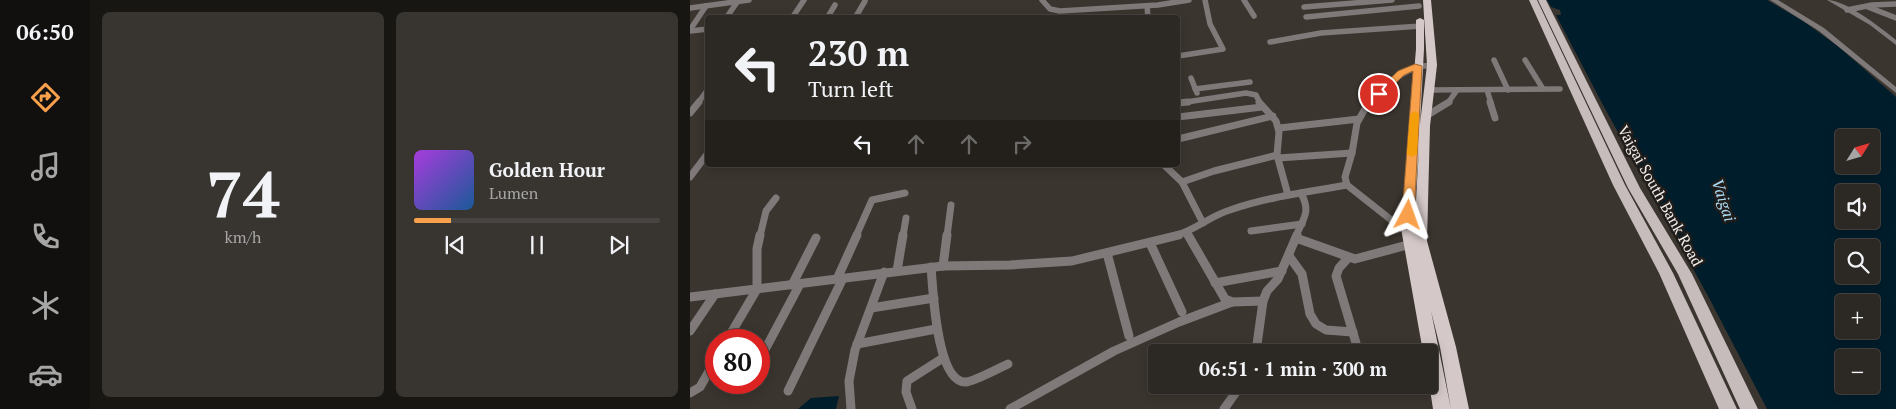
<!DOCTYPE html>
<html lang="en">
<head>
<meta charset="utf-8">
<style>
  body { margin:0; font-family:"PT Serif",serif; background:#383430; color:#f1f3f6; height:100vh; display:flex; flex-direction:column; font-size:19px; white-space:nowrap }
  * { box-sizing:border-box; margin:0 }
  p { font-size:16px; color:#a6a6a6 }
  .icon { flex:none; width:28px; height:28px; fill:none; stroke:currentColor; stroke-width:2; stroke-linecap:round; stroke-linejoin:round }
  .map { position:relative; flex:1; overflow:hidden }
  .panel { display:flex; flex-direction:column; gap:12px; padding:12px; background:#181613; width:600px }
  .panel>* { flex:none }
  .banner { position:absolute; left:15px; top:15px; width:475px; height:152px; border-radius:5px; box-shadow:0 2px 12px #0003,0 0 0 1px #484441; background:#2c2823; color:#f1f3f6; overflow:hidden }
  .needle { width:32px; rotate:53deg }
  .buttons { position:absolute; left:1145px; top:129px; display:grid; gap:10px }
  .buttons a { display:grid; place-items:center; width:45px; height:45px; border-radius:5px; background:#2c2823; box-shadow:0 2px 12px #0003,0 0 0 1px #484441; font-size:25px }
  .speed { position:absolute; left:15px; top:329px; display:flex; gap:10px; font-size:25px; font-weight:700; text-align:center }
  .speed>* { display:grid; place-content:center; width:65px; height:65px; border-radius:50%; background:#2c2823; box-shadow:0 2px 12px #0003,0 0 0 1px #484441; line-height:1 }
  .speed .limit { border:8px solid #d22; background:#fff; color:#111 }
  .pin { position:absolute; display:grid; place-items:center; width:42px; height:42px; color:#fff; margin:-21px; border:2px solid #fff; border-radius:50%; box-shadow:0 1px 5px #0007 }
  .me { position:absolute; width:55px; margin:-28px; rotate:4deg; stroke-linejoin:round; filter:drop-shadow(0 0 4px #0008) }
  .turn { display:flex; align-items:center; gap:18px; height:105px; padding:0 20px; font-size:22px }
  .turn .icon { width:65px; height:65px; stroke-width:2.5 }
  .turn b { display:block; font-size:35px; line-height:42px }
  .lanes { display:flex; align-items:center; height:48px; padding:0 20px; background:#0003; justify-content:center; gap:25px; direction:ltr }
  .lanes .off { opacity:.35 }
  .panel .card { flex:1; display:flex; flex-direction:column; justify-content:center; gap:8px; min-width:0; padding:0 18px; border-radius:8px; background:#383430 }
  .panel .dial { align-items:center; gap:0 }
  .dial b { font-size:65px; line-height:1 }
  .song { display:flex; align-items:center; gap:15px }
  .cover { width:60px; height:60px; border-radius:8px; background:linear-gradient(135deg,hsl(280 70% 55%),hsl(210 70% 35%)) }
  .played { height:5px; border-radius:2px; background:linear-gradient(90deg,#f8a04b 15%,#484441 15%) }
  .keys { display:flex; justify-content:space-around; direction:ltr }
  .panel .tiles { flex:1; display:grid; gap:12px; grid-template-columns:repeat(2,1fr) }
  .trip { position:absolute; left:458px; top:344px; width:290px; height:50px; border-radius:5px; background:#2c2823; box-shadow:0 2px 12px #0003,0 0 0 1px #484441; font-weight:700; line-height:50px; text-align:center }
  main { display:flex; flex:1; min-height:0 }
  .dock { display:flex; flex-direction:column; width:90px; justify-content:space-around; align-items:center; background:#12100e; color:#a6a6a6 }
  .dock .icon { width:35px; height:35px }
  .dock .selected { color:#f8a04b }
  .dock b { font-size:22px; color:#f1f3f6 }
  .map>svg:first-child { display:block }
  .water { fill:#001d2b; fill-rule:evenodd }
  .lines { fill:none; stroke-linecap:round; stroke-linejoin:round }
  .minor-far2 { stroke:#7f7a79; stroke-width:5.5 }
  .minor-far1 { stroke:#7f7a79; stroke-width:7 }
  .minor { stroke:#7f7a79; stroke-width:9 }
  .tertiary { fill:#7f7a79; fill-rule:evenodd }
  .primary { fill:#c6bcbb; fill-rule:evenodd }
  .trunk { fill:#d4c9c8; fill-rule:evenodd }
  .route { fill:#f8a04b; stroke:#a16831 }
  .slow { fill:#f59e0b }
  .labels { text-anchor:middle; stroke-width:5; stroke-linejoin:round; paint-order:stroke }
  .street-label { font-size:15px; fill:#f2eeea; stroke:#201d1b }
  .water-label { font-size:16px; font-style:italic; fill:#addef8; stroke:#201d1b }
</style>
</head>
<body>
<main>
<nav class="dock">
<b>06:50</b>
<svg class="icon selected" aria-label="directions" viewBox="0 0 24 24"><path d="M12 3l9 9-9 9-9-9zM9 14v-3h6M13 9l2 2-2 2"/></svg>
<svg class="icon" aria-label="music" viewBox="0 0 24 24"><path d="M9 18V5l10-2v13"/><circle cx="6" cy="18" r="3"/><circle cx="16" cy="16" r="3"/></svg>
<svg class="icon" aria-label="phone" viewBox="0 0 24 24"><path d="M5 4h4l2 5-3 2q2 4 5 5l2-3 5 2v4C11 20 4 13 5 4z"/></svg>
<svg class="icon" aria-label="climate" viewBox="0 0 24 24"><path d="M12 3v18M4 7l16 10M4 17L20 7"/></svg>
<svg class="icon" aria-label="car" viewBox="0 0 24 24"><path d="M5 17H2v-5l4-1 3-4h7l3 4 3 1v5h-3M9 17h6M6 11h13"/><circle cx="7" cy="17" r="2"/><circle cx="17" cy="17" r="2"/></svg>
</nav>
<section class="panel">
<div class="tiles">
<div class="card dial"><b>74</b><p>km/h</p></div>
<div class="card">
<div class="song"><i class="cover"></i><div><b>Golden Hour</b><p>Lumen</p></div></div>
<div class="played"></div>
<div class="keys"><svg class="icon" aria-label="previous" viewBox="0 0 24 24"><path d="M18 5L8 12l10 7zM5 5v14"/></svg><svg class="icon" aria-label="pause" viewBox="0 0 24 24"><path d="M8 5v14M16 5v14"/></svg><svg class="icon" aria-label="next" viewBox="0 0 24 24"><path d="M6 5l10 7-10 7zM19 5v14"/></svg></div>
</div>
</div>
</section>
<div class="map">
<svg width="1206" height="409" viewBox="0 0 1206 409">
  <rect width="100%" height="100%" fill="#3b352f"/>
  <g class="water">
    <path d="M857 0H1077L1113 21 1149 47 1206 97V409H1077L1018 296 913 105 866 15H871L870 10 861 7ZM1154 138H1181V165H1154ZM1154 192H1181V220H1154ZM1154 248H1181V275H1154ZM1154 302H1181V330H1154ZM1154 358H1181V385H1154Z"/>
    <path d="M149 396 146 409H108L121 398Z"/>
  </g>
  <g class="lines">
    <g class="minor-far2">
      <path d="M352 0 360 9 370 11 468 5 499 0"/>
      <path d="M554 0 564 16"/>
      <path d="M457 6 458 18"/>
      <path d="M614 7 702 0"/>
      <path d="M1178 7 1206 18"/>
      <path d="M0 8 59 0"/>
      <path d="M1157 10 1182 5 1206 4"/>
      <path d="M616 17 729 6"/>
      <path d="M36 18 48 1"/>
      <path d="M102 18 114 0"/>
      <path d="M137 18 145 5"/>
      <path d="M165 18 175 1"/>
      <path d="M0 30 16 6"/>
      <path d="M0 31 18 29"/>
      <path d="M580 42 631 33 731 26"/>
      <path d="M488 56 533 49 520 24 515 0"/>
      <path d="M804 60 818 90"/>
      <path d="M835 60 853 89"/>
      <path d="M501 78 507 93"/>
      <path d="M505 89 560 82"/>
      <path d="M739 90 870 89"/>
      <path d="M797 90 801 103"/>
      <path d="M8 103 18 89"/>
      <path d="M490 103 556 93 566 95 570 103"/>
      <path d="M680 103C701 83 712 67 742 65"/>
      <path d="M758 103 767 90"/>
    </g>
    <g class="minor-far1">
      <path d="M569 102 586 121 589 132 587 155 598 195"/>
      <path d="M682 102 676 107 667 123 662 153 655 177 657 185 719 234"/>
      <path d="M800 102 805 118"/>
      <path d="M488 103 498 102"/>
      <path d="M0 113 9 102"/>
      <path d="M736 116 759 102"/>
      <path d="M488 117 572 107"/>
      <path d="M589 128 669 119"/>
      <path d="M488 139 583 116"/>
      <path d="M588 158 662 153"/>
      <path d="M474 165 492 182 513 223"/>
      <path d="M0 177 18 153"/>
      <path d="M492 182 524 171 587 155"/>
      <path d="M561 231 612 224"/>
      <path d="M496 232 498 236"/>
      <path d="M70 236 76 211 86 198"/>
      <path d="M166 236 182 200 215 193"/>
      <path d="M213 236 216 218"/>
      <path d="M257 236 261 205"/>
      <path d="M484 236C504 231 520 216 540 210 577 197 618 192 657 185"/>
      <path d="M606 236C614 217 621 212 611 193"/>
    </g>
    <g class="minor">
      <path d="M498 235 535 299 542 302 573 301"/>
      <path d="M606 238 665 259 721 244"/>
      <path d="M460 243 492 312"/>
      <path d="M417 253 439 336"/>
      <path d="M599 256 612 274 620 314 626 324 636 330 663 332"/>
      <path d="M658 258 649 268 646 276 666 343"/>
      <path d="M253 266 257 235"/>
      <path d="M241 267C243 288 246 383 276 382 283 382 309 368 318 364"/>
      <path d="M207 271 213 235"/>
      <path d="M147 279 167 235"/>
      <path d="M525 283 592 271"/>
      <path d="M102 285 126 238"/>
      <path d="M0 297 253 266 320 265 382 261 489 235"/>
      <path d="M181 308 244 298"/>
      <path d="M0 331 25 294"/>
      <path d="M37 340 67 289V249L70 235"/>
      <path d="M167 344 246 329"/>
      <path d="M566 352 573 301 577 291 588 279 607 235"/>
      <path d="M69 361 110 284"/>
      <path d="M55 387 57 382"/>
      <path d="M98 391 153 278"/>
      <path d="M0 393 10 387 26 359"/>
      <path d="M161 409 159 381 165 350 194 272"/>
      <path d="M222 409 216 392 217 381 253 358"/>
      <path d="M320 409 424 351 489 322 542 302"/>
      <path d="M534 409 551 385"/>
    </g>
    <g class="tertiary">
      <path d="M1080 0H1088L1134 28 1206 87V93L1129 31Z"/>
      <path d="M1137 0C1156 0 1191 28 1206 40V45L1180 25Z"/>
    </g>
    <g class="primary">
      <path d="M839 0H847L935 185 983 273 1047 409H1029L969 273 923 185Z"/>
      <path d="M848 0H856L950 188 1002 274 1068 409H1050L988 274 938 188Z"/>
    </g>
    <path class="trunk" d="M733 0H741L747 65 740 126 737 241 766 347 779 409H761L750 347 741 311 761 409H743L739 383V352H733L712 234V215L726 49V20L730 18 734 20V49L730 124 737 65ZM729 147 725 218 724 215Z"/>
  </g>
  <path class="route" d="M725 64 732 66 724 215 718 218 712 215 723 71 714 75 692 96 689 97 684 94 708 71Z"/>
  <path class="slow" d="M725 111 729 114 727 154 722 157 717 154 720 114Z"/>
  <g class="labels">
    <g class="street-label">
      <text transform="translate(970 196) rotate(61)" y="5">Vaigai South Bank Road</text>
    </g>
    <g class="water-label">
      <text transform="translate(1034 200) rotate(72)" y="6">Vaigai</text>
    </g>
  </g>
</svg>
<div class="buttons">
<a><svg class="needle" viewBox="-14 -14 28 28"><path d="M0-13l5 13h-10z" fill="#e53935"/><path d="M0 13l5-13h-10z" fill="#a6a6a6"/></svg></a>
<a><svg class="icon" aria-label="sound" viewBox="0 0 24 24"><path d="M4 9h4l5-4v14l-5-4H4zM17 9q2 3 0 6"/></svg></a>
<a><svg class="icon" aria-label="search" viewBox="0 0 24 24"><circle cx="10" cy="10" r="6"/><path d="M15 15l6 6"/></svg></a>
<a>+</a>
<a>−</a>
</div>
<div class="speed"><div class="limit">80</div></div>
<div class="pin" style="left:689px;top:94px;background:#d93025"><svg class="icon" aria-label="arrive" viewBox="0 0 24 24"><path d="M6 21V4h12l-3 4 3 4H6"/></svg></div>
<svg class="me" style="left:718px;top:215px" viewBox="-20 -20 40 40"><path d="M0-17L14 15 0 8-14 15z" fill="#f8a04b" stroke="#fff" stroke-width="4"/></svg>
<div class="trip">06:51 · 1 min · 300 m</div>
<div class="banner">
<div class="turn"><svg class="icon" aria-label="left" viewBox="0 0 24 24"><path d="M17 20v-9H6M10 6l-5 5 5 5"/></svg><div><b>230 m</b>Turn left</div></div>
<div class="lanes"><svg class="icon" aria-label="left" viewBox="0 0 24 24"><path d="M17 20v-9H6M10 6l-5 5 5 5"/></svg><svg class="icon off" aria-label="ahead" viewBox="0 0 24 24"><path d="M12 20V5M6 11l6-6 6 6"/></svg><svg class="icon off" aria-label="ahead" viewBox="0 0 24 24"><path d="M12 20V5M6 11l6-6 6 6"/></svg><svg class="icon off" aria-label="right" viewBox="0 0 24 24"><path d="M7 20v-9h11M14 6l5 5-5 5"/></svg></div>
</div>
</div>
</main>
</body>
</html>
